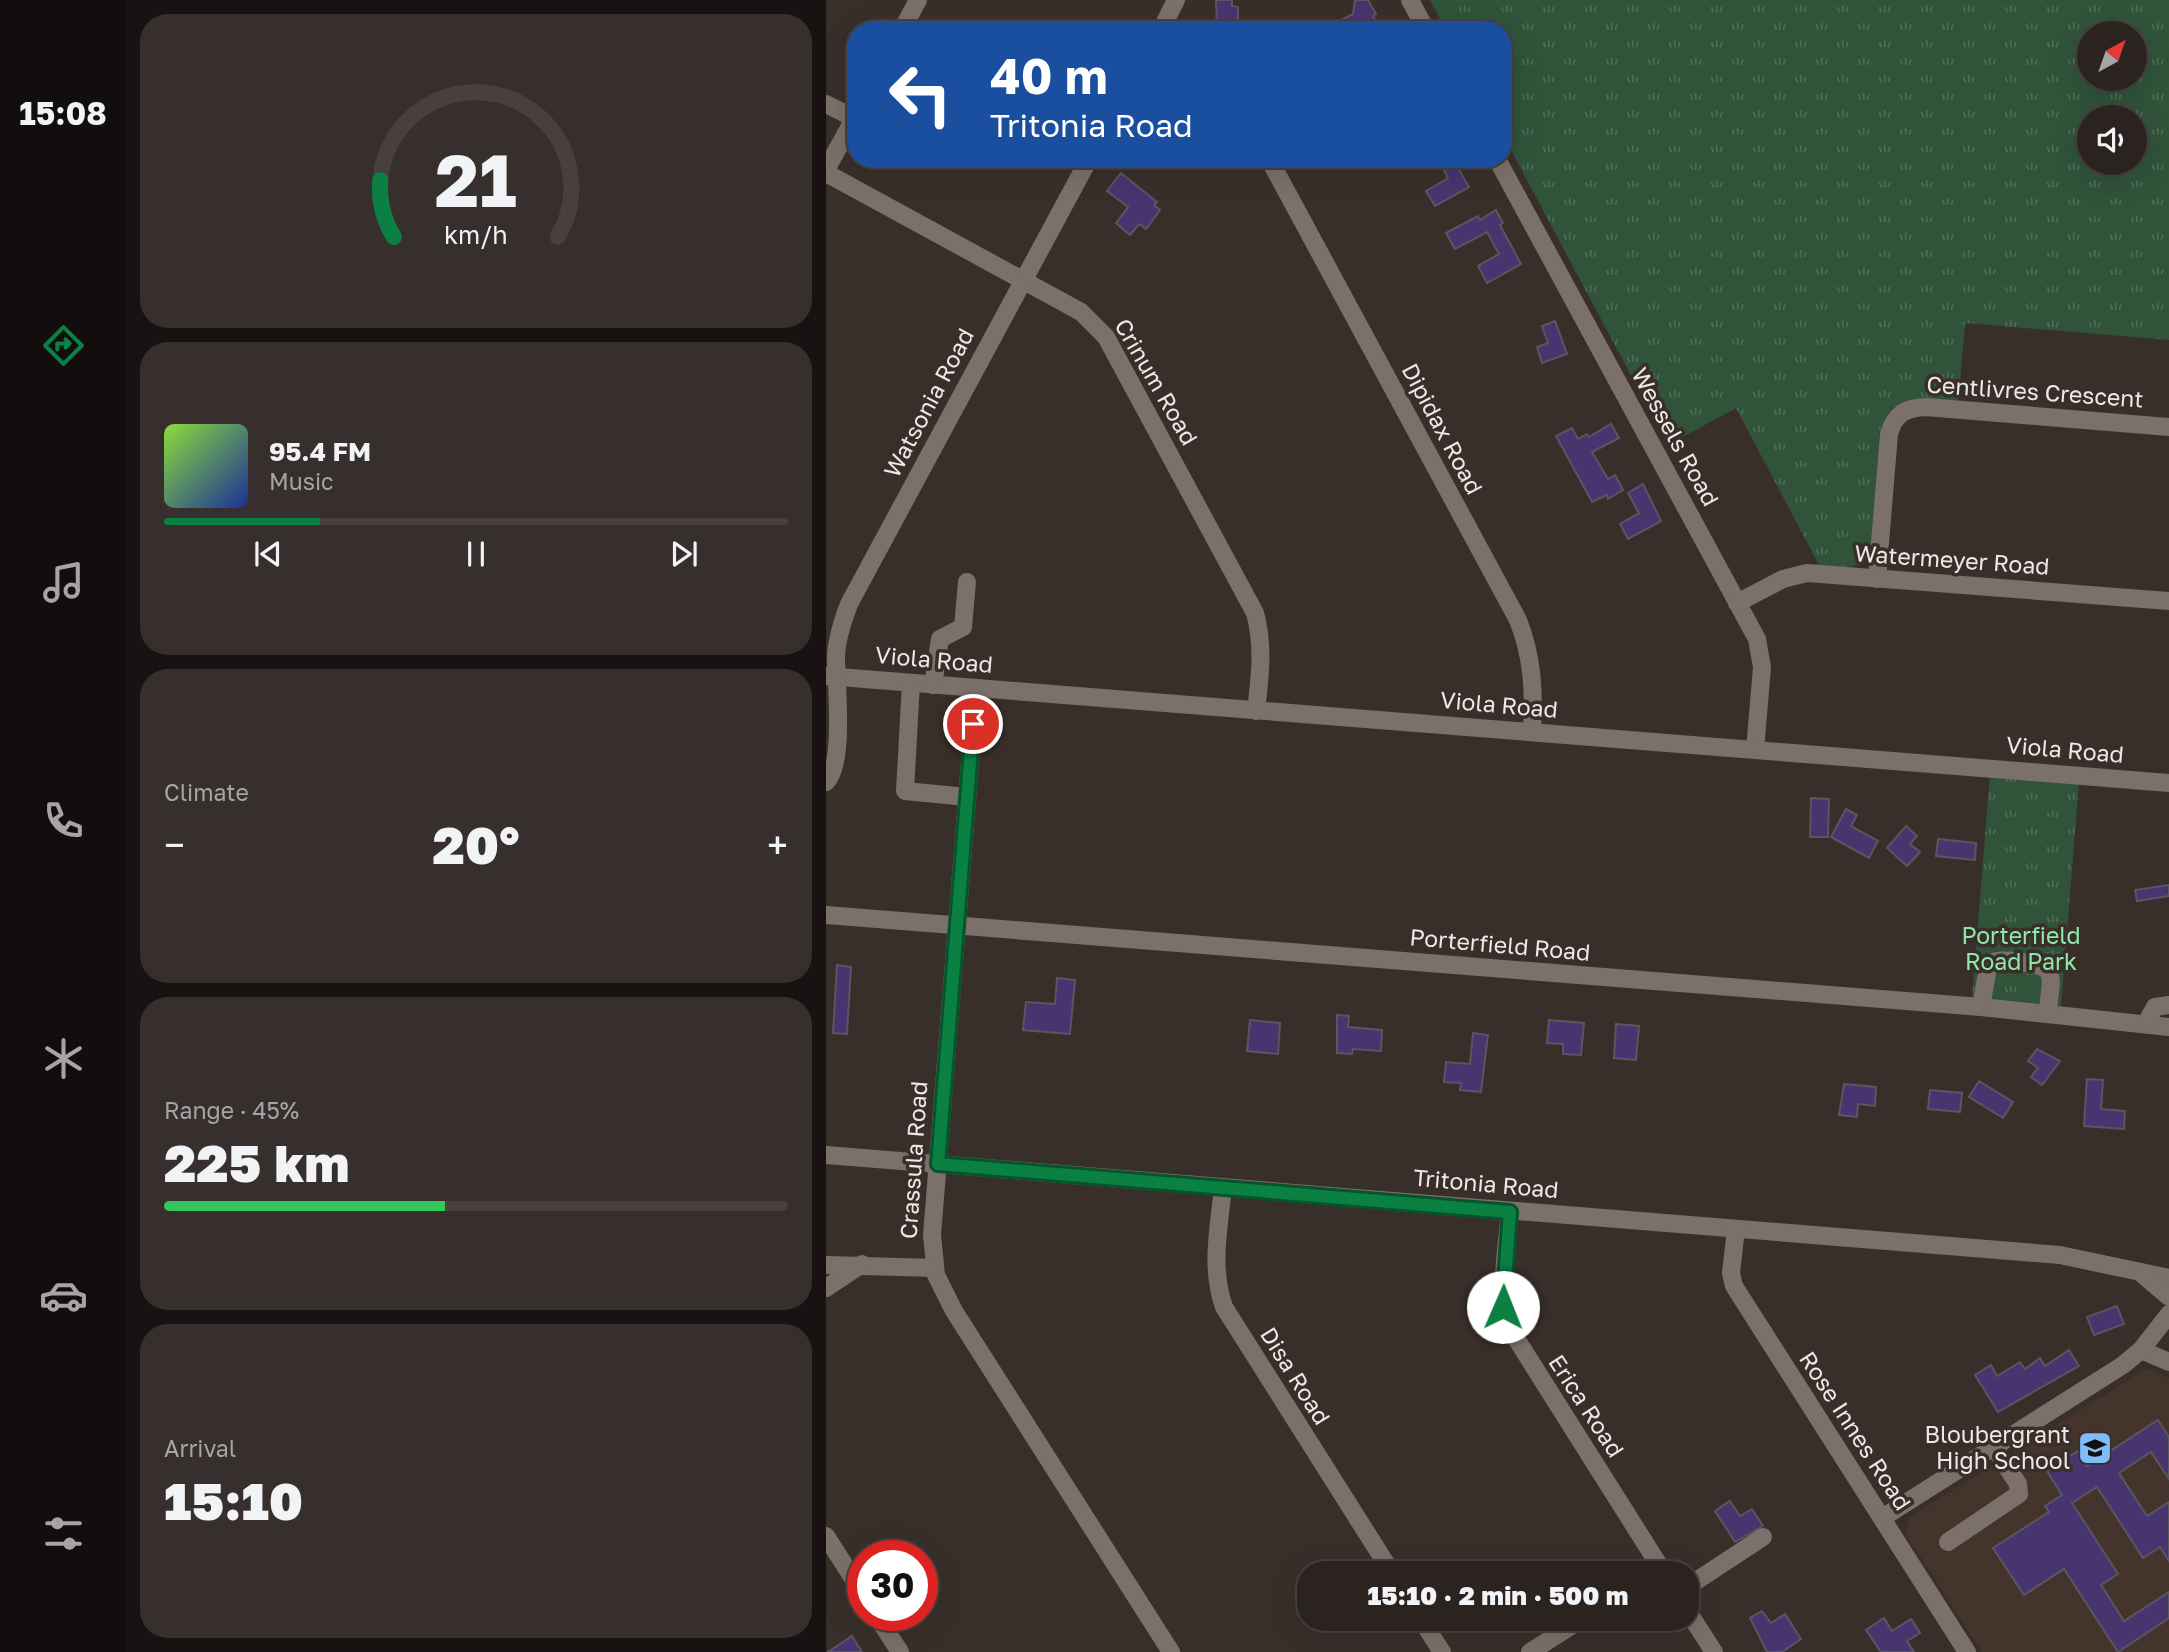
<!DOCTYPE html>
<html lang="en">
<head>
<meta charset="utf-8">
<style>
  body { margin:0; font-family:"Golos Text",sans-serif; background:#372f2d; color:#f1f3f6; height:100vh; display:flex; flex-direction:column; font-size:26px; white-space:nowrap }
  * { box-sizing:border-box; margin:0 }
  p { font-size:23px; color:#a6a4a5 }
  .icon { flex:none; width:38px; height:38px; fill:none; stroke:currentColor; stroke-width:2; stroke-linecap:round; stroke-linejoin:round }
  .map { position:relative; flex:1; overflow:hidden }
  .details { display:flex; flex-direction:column; gap:14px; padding:14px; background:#181312; width:700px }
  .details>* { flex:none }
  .guide { position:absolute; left:21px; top:21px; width:665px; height:147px; border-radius:28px; box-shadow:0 7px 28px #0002,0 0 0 2px #47403e; background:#1a4fa0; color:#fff; overflow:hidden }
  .needle { width:46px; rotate:40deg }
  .tools { position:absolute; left:1251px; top:21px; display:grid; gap:14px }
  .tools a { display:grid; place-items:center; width:70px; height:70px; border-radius:50%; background:#2b2320; box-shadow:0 7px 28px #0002,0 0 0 2px #47403e; font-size:35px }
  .speed { position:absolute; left:21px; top:1540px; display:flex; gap:14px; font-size:35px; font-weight:700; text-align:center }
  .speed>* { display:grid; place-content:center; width:91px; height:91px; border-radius:50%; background:#2b2320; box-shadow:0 7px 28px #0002,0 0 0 2px #47403e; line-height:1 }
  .speed .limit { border:10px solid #d22; background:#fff; color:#111 }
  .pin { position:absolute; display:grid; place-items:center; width:60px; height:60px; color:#fff; margin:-30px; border:4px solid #fff; border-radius:50%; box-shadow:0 2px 7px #0007 }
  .me { position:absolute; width:77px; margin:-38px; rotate:1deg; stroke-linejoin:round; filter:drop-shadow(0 0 5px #0008) }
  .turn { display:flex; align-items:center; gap:24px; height:147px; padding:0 28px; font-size:32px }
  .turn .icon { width:91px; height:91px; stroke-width:2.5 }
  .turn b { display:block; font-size:49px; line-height:60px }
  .big { font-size:52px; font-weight:800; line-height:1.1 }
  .details .card { flex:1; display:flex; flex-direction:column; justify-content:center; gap:10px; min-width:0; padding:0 24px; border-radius:28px; background:#372f2d }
  .details .dial { align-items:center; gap:0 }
  .dial svg { height:182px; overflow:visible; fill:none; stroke:#47403e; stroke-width:7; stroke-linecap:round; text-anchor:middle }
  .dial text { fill:#f1f3f6; stroke:none }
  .song { display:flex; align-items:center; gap:21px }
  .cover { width:84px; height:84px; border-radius:10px; background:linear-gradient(135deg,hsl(90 70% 55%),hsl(230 70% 35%)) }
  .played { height:7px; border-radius:4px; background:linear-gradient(90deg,#0b8043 25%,#47403e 25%) }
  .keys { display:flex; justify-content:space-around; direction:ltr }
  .heat { display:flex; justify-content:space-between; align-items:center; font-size:38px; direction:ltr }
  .charge { height:10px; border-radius:5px; background:linear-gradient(90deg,#34c759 45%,#47403e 0) }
  .trip { position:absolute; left:471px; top:1561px; width:402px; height:70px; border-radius:28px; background:#2b2320; box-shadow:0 7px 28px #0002,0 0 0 2px #47403e; font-weight:800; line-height:70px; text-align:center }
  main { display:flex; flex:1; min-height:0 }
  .menu { display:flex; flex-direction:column; width:126px; justify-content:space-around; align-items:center; background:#110e0d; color:#a6a4a5 }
  .menu .icon { width:49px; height:49px }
  .menu .on { color:#0b8043 }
  .menu b { font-size:32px; color:#f1f3f6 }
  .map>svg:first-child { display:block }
  .built { fill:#45342c }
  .grass { fill:url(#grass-tufts); fill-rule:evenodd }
  .building { fill:#48356f; stroke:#595661; stroke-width:2 }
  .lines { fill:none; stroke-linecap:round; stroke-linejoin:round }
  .minor { stroke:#7c706a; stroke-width:18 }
  .route-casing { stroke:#07532c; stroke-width:18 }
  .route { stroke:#0b8043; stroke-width:12 }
  .labels { text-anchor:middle; stroke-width:7; stroke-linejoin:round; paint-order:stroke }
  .street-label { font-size:23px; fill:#efe8e4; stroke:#392f2a }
  .park-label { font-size:23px; fill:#8de9a8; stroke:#392f2a }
  .poi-label { font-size:23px; fill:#efe8e4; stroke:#392f2a; text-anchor:end }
</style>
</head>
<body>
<main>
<nav class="menu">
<b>15:08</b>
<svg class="icon on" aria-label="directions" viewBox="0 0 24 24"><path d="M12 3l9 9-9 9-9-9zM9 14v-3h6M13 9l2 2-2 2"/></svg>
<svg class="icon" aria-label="music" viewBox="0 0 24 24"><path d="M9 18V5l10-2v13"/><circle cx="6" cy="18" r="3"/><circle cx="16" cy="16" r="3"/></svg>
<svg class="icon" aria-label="phone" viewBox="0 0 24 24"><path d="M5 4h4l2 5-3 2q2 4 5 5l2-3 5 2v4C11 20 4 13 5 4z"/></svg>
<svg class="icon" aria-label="climate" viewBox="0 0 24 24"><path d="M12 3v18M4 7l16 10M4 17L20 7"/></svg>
<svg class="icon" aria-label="car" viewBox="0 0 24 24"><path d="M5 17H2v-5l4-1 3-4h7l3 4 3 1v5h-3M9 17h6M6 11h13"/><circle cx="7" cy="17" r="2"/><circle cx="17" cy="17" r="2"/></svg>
<svg class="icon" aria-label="filters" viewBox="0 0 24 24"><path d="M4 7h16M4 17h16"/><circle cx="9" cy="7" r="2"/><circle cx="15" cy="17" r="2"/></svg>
</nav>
<section class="details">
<div class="card dial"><svg viewBox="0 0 100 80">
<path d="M14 69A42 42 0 1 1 86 69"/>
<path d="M14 69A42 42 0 0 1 8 44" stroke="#0b8043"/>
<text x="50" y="56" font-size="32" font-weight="700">21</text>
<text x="50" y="72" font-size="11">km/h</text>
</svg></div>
<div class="card">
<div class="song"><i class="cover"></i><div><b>95.4 FM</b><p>Music</p></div></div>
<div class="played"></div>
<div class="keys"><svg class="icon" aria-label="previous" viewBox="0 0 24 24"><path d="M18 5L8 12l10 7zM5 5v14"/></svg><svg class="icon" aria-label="pause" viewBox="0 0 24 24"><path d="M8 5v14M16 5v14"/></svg><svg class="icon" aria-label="next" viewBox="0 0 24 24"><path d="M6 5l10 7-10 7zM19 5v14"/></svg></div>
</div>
<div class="card"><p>Climate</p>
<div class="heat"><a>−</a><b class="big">20°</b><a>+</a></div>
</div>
<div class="card"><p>Range · 45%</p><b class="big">225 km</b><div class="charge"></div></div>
<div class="card"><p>Arrival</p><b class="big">15:10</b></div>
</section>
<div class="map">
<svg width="1343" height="1652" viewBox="0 0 1343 1652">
  <defs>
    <pattern id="grass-tufts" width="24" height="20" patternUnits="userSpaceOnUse" patternTransform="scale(1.75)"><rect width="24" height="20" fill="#30533a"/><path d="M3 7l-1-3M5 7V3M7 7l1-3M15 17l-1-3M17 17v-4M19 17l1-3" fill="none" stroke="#4e6c56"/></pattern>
  </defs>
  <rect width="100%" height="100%" fill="#392f2a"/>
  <path class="built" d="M1320 1369 1343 1378V1652H1156L1080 1534 1084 1517Z"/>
  <g class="grass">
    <path d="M604 0H1343V340L1139 323 1132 403 1089 399 1065 409 1054 431 1046 548C1035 572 1016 568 993 565L910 408 842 445 677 135V30H620ZM1264 33H1309V79H1264ZM1264 117H1309V163H1264Z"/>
    <path d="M1164 774 1253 782 1235 1006 1146 999Z"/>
  </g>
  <g class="building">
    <path d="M390 0H406V6L412 7V30H391Z"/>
    <path d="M529 0H542L550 14 547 16 551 22 536 30H496L527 14Z"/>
    <path d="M612 159H627L643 187 609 206 600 191 622 178Z"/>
    <path d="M295 173 331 202 328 205 334 210 320 229 313 224 304 235 290 223 302 207 281 191Z"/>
    <path d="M670 210 677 223 674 225 695 264 661 283 652 266 673 254 661 232 629 249 620 233 652 216 654 220Z"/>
    <path d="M729 321 741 354 716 363 711 347 722 343 716 326Z"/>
    <path d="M785 424 793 438 766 452 782 479 789 475 797 490 782 499 781 495 766 502 730 436 746 428 752 439 761 434 763 437Z"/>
    <path d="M817 484 835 521 802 539 794 524 813 513 802 493Z"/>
    <path d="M985 798 1003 799 1002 837H984Z"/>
    <path d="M1020 809 1031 815 1025 826 1052 841 1043 858 1005 837Z"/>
    <path d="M1080 826 1091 836 1084 844 1094 852 1081 866 1061 848Z"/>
    <path d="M1112 839 1150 843 1149 860 1110 856Z"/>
    <path d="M1343 885V896L1311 901 1309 890Z"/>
    <path d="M11 965 25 967 21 1034 7 1033Z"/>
    <path d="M231 978 249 980 244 1034 197 1030 200 1002 229 1004Z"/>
    <path d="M511 1015 523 1016 522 1027 556 1030 555 1051 527 1049 526 1054 511 1053Z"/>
    <path d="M424 1020 454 1023 452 1054 421 1051Z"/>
    <path d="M723 1020 758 1023 755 1055 737 1054V1044L721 1043Z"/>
    <path d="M790 1024 813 1026 810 1060 788 1058Z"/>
    <path d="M647 1033 662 1035 655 1092 634 1090 635 1083 618 1082 620 1062 644 1064Z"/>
    <path d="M1211 1049 1234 1061 1216 1085 1205 1077 1212 1068 1202 1061Z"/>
    <path d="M1261 1079 1277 1080 1275 1109 1299 1111 1298 1129 1258 1126Z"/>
    <path d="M1153 1081 1187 1102 1177 1118 1143 1097Z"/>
    <path d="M1018 1084 1050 1087 1049 1106 1032 1104 1031 1117 1013 1115Z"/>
    <path d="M1104 1090 1136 1093 1134 1112 1102 1109Z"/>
    <path d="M1291 1306 1298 1324 1268 1335 1261 1317Z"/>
    <path d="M1243 1350 1253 1366 1172 1412 1149 1375 1165 1365 1171 1376 1194 1362 1199 1369 1214 1358 1219 1366Z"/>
    <path d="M1332 1420 1343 1437V1479L1325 1452 1293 1473 1321 1516 1343 1502V1561L1334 1547 1317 1558 1271 1487 1246 1503 1292 1574 1275 1585 1298 1621 1343 1592V1618L1292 1652 1238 1569 1198 1595 1167 1548 1223 1512 1219 1506 1236 1495 1221 1471 1252 1451 1261 1466Z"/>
    <path d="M904 1501 914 1516 926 1509 937 1526 909 1542 889 1511Z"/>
    <path d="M936 1611 945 1623 959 1614 975 1639 956 1652H941L924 1618Z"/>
    <path d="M1058 1618 1066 1631 1085 1619 1094 1633 1081 1641 1088 1652H1055L1040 1630Z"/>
    <path d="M26 1636 36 1652H2Z"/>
  </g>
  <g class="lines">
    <g class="minor">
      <path d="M584 0 600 30"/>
      <path d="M76 30 92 0"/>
      <path d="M335 30 350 0"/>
      <path d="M0 104 28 118"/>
      <path d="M443 159 692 620C707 658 708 692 706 732"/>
      <path d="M671 159 931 639 936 667 929 750"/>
      <path d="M0 170 30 115"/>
      <path d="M0 173 255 312 280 337 429 613C438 646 434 677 430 711"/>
      <path d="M1051 579 1063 434C1069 413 1080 408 1100 407L1343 427"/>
      <path d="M911 603 957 579 981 573 1343 601"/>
      <path d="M0 676 1343 783"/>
      <path d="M85 683 79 791 141 797"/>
      <path d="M107 685 114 639 137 627 141 582"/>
      <path d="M150 688 106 1235 110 1275 128 1311 345 1652"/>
      <path d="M0 782C19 765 10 682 10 658 10 640 17 620 23 604L263 159"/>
      <path d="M0 915 1155 1007 1343 1027"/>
      <path d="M1155 1007 1162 968 1165 963C1174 959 1184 961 1193 962 1235 966 1224 977 1222 1012"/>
      <path d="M1320 1023 1329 1007 1343 1005"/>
      <path d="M0 1155 1234 1255 1343 1278"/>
      <path d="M397 1187C393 1228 384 1267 398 1307L566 1573"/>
      <path d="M684 1212C680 1255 672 1290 686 1332L838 1573"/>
      <path d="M910 1229 905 1273 908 1286 1141 1652"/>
      <path d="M0 1265 109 1268"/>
      <path d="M1317 1275 1343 1297"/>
      <path d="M0 1288 36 1264"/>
      <path d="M1315 1350 1343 1362"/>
      <path d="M1056 1518 1297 1365 1315 1350 1343 1314"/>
      <path d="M0 1536 37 1594"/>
      <path d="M1122 1542 1193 1494 1192 1484 1168 1447"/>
      <path d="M861 1587 937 1537"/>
      <path d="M861 1610 888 1652"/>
      <path d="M50 1615 74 1652"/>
      <path d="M595 1619 616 1652"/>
      <path d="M704 1652 756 1619"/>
    </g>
  </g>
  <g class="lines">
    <g class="route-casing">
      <path id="route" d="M147 724 112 1164 684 1212 677 1307"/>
    </g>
    <use href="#route" class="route"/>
  </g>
  <defs>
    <g id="school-square" transform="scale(1.75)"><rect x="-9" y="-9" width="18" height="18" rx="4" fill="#7ebdf9" stroke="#392f2a"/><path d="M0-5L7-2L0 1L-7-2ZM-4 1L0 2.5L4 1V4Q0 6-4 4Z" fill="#111"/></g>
  </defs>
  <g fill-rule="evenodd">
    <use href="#school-square" x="1269" y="1448"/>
  </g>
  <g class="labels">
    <g class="street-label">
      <text transform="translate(330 382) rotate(60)" y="8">Crinum Road</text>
      <text transform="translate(1209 392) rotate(4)" y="8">Centlivres Crescent</text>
      <text transform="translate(103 403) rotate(-62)" y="8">Watsonia Road</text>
      <text transform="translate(616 429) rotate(62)" y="8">Dipidax Road</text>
      <text transform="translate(849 437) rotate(61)" y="8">Wessels Road</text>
      <text transform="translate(1126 560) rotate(4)" y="8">Watermeyer Road</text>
      <text transform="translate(108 660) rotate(5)" y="8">Viola Road</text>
      <text transform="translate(673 705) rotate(5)" y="8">Viola Road</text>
      <text transform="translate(1239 750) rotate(5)" y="8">Viola Road</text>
      <text transform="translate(674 945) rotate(5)" y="8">Porterfield Road</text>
      <text transform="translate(88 1160) rotate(-86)" y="8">Crassula Road</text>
      <text transform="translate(660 1184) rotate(5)" y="8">Tritonia Road</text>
      <text transform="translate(469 1376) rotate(58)" y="8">Disa Road</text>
      <text transform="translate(760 1406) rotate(57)" y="8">Erica Road</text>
      <text transform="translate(1029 1431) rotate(57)" y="8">Rose Innes Road</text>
    </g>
    <g class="park-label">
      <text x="1195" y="944">Porterfield<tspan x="1195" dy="26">Road Park</tspan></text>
    </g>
    <g class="poi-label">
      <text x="1244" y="1443">Bloubergrant<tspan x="1244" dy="26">High School</tspan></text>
    </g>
  </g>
</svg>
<div class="tools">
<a><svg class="needle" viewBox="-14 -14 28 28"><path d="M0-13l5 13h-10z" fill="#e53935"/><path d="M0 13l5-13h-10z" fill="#a6a4a5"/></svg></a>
<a><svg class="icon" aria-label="sound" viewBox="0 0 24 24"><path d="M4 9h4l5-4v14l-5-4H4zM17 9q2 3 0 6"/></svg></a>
</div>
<div class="speed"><div class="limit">30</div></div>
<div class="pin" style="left:147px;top:724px;background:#d93025"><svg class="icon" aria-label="arrive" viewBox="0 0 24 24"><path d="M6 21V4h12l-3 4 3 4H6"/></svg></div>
<svg class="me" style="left:677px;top:1307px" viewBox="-20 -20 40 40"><circle r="19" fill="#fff"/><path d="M0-13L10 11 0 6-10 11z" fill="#0b8043"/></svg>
<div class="trip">15:10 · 2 min · 500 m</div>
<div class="guide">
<div class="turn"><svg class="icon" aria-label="left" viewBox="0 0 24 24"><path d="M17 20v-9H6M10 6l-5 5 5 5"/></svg><div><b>40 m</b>Tritonia Road</div></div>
</div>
</div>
</main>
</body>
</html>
